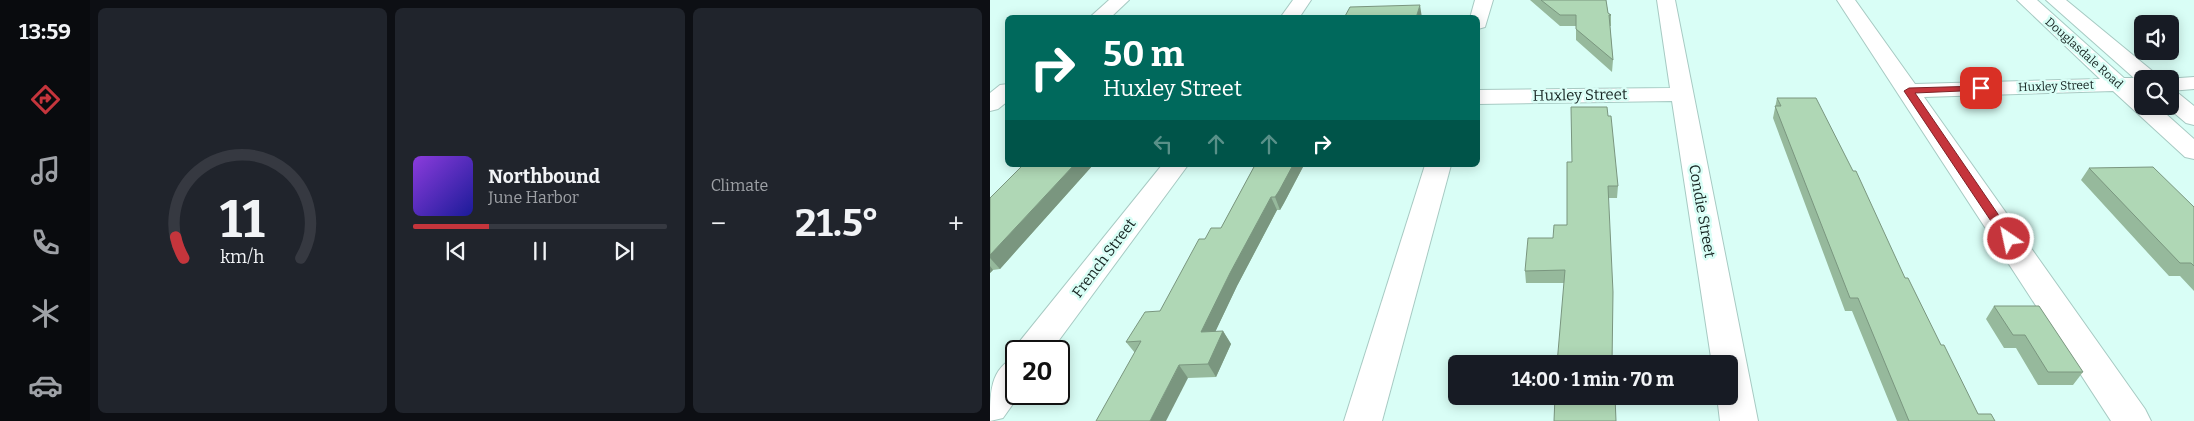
<!DOCTYPE html>
<html lang="en">
<head>
<meta charset="utf-8">
<style>
  body { margin:0; font-family:Bitter,serif; background:#20242c; color:#f1f3f6; height:100vh; display:flex; flex-direction:column; font-size:19px; white-space:nowrap }
  * { box-sizing:border-box; margin:0 }
  p { font-size:16px; color:#9ea1a6 }
  .icon { flex:none; width:28px; height:28px; fill:none; stroke:currentColor; stroke-width:2; stroke-linecap:round; stroke-linejoin:round }
  .map { position:relative; flex:1; overflow:hidden }
  .details { display:flex; flex-direction:column; gap:8px; padding:8px; background:#0d0f14; width:900px }
  .details>* { flex:none }
  .banner { position:absolute; left:15px; top:15px; width:475px; height:152px; border-radius:8px; box-shadow:0 2px 12px #0003; background:#00695c; color:#fff; overflow:hidden }
  .fabs { position:absolute; left:1144px; top:15px; display:grid; gap:10px }
  .fabs a { display:grid; place-items:center; width:45px; height:45px; border-radius:8px; background:#171b24; box-shadow:0 2px 12px #0003; font-size:25px }
  .speed { position:absolute; left:15px; top:340px; display:flex; gap:10px; font-size:25px; font-weight:700; text-align:center }
  .speed>* { display:grid; place-content:center; width:65px; height:65px; border-radius:50%; background:#171b24; box-shadow:0 2px 12px #0003; line-height:1 }
  .speed .limit { border:2px solid #111; border-radius:8px; background:#fff; color:#111 }
  .pin { position:absolute; display:grid; place-items:center; width:42px; height:42px; color:#fff; margin:-21px; border-radius:10px; box-shadow:0 2px 8px #0006 }
  .me { position:absolute; width:55px; margin:-28px; rotate:326deg; stroke-linejoin:round; filter:drop-shadow(0 0 4px #0008) }
  .turn { display:flex; align-items:center; gap:18px; height:105px; padding:0 15px; font-size:22px }
  .turn .icon { width:65px; height:65px; stroke-width:2.5 }
  .turn b { display:block; font-size:35px; line-height:42px }
  .lanes { display:flex; align-items:center; height:48px; padding:0 15px; background:#0003; justify-content:center; gap:25px; direction:ltr }
  .lanes .off { opacity:.35 }
  .big { font-size:38px; font-weight:700; line-height:1.1 }
  .details .tile { flex:1; display:flex; flex-direction:column; justify-content:center; gap:8px; min-width:0; padding:0 18px; border-radius:8px; background:#20242c }
  .details .dial { align-items:center; gap:0 }
  .dial svg { height:130px; overflow:visible; fill:none; stroke:#363941; stroke-width:7; stroke-linecap:round; text-anchor:middle }
  .dial text { fill:#f1f3f6; stroke:none }
  .song { display:flex; align-items:center; gap:15px }
  .cover { width:60px; height:60px; border-radius:8px; background:linear-gradient(135deg,hsl(270 70% 55%),hsl(240 70% 35%)) }
  .played { height:5px; border-radius:2px; background:linear-gradient(90deg,#c5353c 30%,#363941 30%) }
  .keys { display:flex; justify-content:space-around; direction:ltr }
  .heat { display:flex; justify-content:space-between; align-items:center; font-size:28px; direction:ltr }
  .details .tiles { flex:1; display:grid; gap:8px; grid-template-columns:repeat(3,1fr) }
  .trip { position:absolute; left:458px; top:355px; width:290px; height:50px; border-radius:8px; background:#171b24; box-shadow:0 2px 12px #0003; font-weight:700; line-height:50px; text-align:center }
  main { display:flex; flex:1; min-height:0 }
  .tabs { display:flex; flex-direction:column; width:90px; justify-content:space-around; align-items:center; background:#090b0e; color:#9ea1a6 }
  .tabs .icon { width:35px; height:35px }
  .tabs .selected { color:#c5353c }
  .tabs b { font-size:22px; color:#f1f3f6 }
  .map>svg:first-child { display:block }
  .lines { fill:none; stroke-linecap:round; stroke-linejoin:round }
  .minor-casing { stroke:#a7cac3; stroke-width:2 }
  .minor { fill:#fff; fill-rule:evenodd }
  .wall { fill:#96b99c }
  .shaded-wall { fill:#7a967f }
  .building { fill:#afd7b5; stroke:#7a967f }
  .route { fill:#c5353c; stroke:#802227 }
  .labels { text-anchor:middle; stroke-width:5; stroke-linejoin:round; paint-order:stroke }
  .far-street-label { font-size:12px; fill:#152320; stroke:#d9fef6 }
  .street-label { font-size:15px; fill:#152320; stroke:#d9fef6 }
</style>
</head>
<body>
<main>
<nav class="tabs">
<b>13:59</b>
<svg class="icon selected" aria-label="directions" viewBox="0 0 24 24"><path d="M12 3l9 9-9 9-9-9zM9 14v-3h6M13 9l2 2-2 2"/></svg>
<svg class="icon" aria-label="music" viewBox="0 0 24 24"><path d="M9 18V5l10-2v13"/><circle cx="6" cy="18" r="3"/><circle cx="16" cy="16" r="3"/></svg>
<svg class="icon" aria-label="phone" viewBox="0 0 24 24"><path d="M5 4h4l2 5-3 2q2 4 5 5l2-3 5 2v4C11 20 4 13 5 4z"/></svg>
<svg class="icon" aria-label="climate" viewBox="0 0 24 24"><path d="M12 3v18M4 7l16 10M4 17L20 7"/></svg>
<svg class="icon" aria-label="car" viewBox="0 0 24 24"><path d="M5 17H2v-5l4-1 3-4h7l3 4 3 1v5h-3M9 17h6M6 11h13"/><circle cx="7" cy="17" r="2"/><circle cx="17" cy="17" r="2"/></svg>
</nav>
<section class="details">
<div class="tiles">
<div class="tile dial"><svg viewBox="0 0 100 80">
<path d="M14 69A42 42 0 1 1 86 69"/>
<path d="M14 69A42 42 0 0 1 9 56" stroke="#c5353c"/>
<text x="50" y="56" font-size="32" font-weight="700">11</text>
<text x="50" y="72" font-size="11">km/h</text>
</svg></div>
<div class="tile">
<div class="song"><i class="cover"></i><div><b>Northbound</b><p>June Harbor</p></div></div>
<div class="played"></div>
<div class="keys"><svg class="icon" aria-label="previous" viewBox="0 0 24 24"><path d="M18 5L8 12l10 7zM5 5v14"/></svg><svg class="icon" aria-label="pause" viewBox="0 0 24 24"><path d="M8 5v14M16 5v14"/></svg><svg class="icon" aria-label="next" viewBox="0 0 24 24"><path d="M6 5l10 7-10 7zM19 5v14"/></svg></div>
</div>
<div class="tile"><p>Climate</p>
<div class="heat"><a>−</a><b class="big">21.5°</b><a>+</a></div>
</div>
</div>
</section>
<div class="map">
<svg width="1204" height="421" viewBox="0 0 1204 421">
  <rect width="100%" height="100%" fill="#d9fef6"/>
  <g class="lines">
    <g class="minor-casing">
      <g id="minor">
        <path d="M119 0H139L120 18H99Z"/>
        <path d="M303 0H321L309 18H290Z"/>
        <path d="M485 0H503L495 27 488 29V18H480Z"/>
        <path d="M667 0H685L768 421H730L727 396H739V364H722L682 101 488 104V90L680 88Z"/>
        <path d="M847 0H865L925 84 1110 79 1027 0H1047L1134 78H1144L1056 0H1076L1166 74 1169 79H1152V90L1148 91 1152 94V106H1167L1204 139V159L1195 157 1123 91 934 97 1155 409 1161 421H1121Z"/>
        <path d="M1204 77V89L1180 91V79H1175Z"/>
        <path d="M18 84V101L8 109 0 111V93L10 85Z"/>
        <path d="M1180 91 1188 93 1204 106V125L1196 123 1176 106H1180Z"/>
        <path d="M172 165H198L61 351H26V353L25 351 30 341Z"/>
        <path d="M435 165H461L392 421H354Z"/>
        <path d="M26 357V394H30L13 418 0 421C0 393 0 368 26 357Z"/>
      </g>
    </g>
    <use href="#minor" class="minor"/>
  </g>
  <g class="wall">
    <path d="M540 0H616L618 13 621 15V26H620L623 60 622 72 586 40V26H570Z"/>
    <path d="M787 98 915 278 988 414 1005 421H907L862 311H855L783 118Z"/>
    <path d="M582 162 628 186 627 198H619L574 283H536L535 271 563 238 577 225Z"/>
    <path d="M33 165H103L10 269 3 270 0 273V198Z"/>
    <path d="M265 165H314L294 203 290 210H287L247 286 225 332 233 331 241 344 226 377 198 378 145 353 136 342 170 311 215 239 231 228Z"/>
    <path d="M1099 168 1204 207V291L1190 276H1179L1091 180Z"/>
    <path d="M1004 306 1093 372 1083 385H1048L1026 348H1014L996 319Z"/>
  </g>
  <g class="shaded-wall">
    <path d="M430 5 432 18H426Z"/>
    <path d="M84 165H103L10 269 0 258V255Z"/>
    <path d="M303 165H314L294 203 290 210 285 197Z"/>
    <path d="M281 197 287 210 247 286 219 345 211 332 240 273Z"/>
    <path d="M0 266 3 270 0 273Z"/>
    <path d="M233 331 241 344 226 377 218 364Z"/>
    <path d="M189 365 198 378 176 421H160Z"/>
  </g>
  <g class="building">
    <path d="M551 0H616L618 13 621 15H619L623 60 586 29V15H570Z"/>
    <path d="M430 5 426 18H354L360 7Z"/>
    <path d="M787 98H826L863 171H866L915 278H918L951 345H954L988 414H1001L1005 421H919L868 298H860L785 106H791Z"/>
    <path d="M581 107H617L618 116H621L628 186H618L623 292 622 364H567L575 270 535 271 538 238H563L564 225H577V162H582Z"/>
    <path d="M33 165H84L0 255V198Z"/>
    <path d="M265 165H303L289 191 285 197H281L240 273 211 332 233 331 218 364 189 365 160 421H106L151 341 136 342 155 312 170 311 209 239H215L221 228H231Z"/>
    <path d="M1163 167 1204 207V266L1201 263H1190L1099 168Z"/>
    <path d="M1004 306H1049L1093 372H1058L1035 335H1023Z"/>
    <path d="M565 396H625L626 421H564Z"/>
  </g>
  <path class="route" d="M991 86 996 88 994 90 925 93 1023 236V242H1015L914 91 919 88Z"/>
  <g class="labels">
    <g class="far-street-label">
      <text transform="translate(1094 53) rotate(42)" y="4">Douglasdale Road</text>
      <text transform="translate(1066 86) rotate(-2)" y="4">Huxley Street</text>
    </g>
    <g class="street-label">
      <text transform="translate(590 95) rotate(-1)" y="5">Huxley Street</text>
      <text transform="translate(712 211) rotate(80)" y="5">Condie Street</text>
      <text transform="translate(114 258) rotate(-53)" y="5">French Street</text>
    </g>
  </g>
</svg>
<div class="fabs">
<a><svg class="icon" aria-label="sound" viewBox="0 0 24 24"><path d="M4 9h4l5-4v14l-5-4H4zM17 9q2 3 0 6"/></svg></a>
<a><svg class="icon" aria-label="search" viewBox="0 0 24 24"><circle cx="10" cy="10" r="6"/><path d="M15 15l6 6"/></svg></a>
</div>
<div class="speed"><div class="limit">20</div></div>
<div class="pin" style="left:991px;top:88px;background:#d93025"><svg class="icon" aria-label="arrive" viewBox="0 0 24 24"><path d="M6 21V4h12l-3 4 3 4H6"/></svg></div>
<svg class="me" style="left:1019px;top:239px" viewBox="-20 -20 40 40"><circle r="17" fill="#c5353c" stroke="#fff" stroke-width="3"/><path d="M0-11L8 9 0 5-8 9z" fill="#fff"/></svg>
<div class="trip">14:00 · 1 min · 70 m</div>
<div class="banner">
<div class="turn"><svg class="icon" aria-label="right" viewBox="0 0 24 24"><path d="M7 20v-9h11M14 6l5 5-5 5"/></svg><div><b>50 m</b>Huxley Street</div></div>
<div class="lanes"><svg class="icon off" aria-label="left" viewBox="0 0 24 24"><path d="M17 20v-9H6M10 6l-5 5 5 5"/></svg><svg class="icon off" aria-label="ahead" viewBox="0 0 24 24"><path d="M12 20V5M6 11l6-6 6 6"/></svg><svg class="icon off" aria-label="ahead" viewBox="0 0 24 24"><path d="M12 20V5M6 11l6-6 6 6"/></svg><svg class="icon" aria-label="right" viewBox="0 0 24 24"><path d="M7 20v-9h11M14 6l5 5-5 5"/></svg></div>
</div>
</div>
</main>
</body>
</html>
